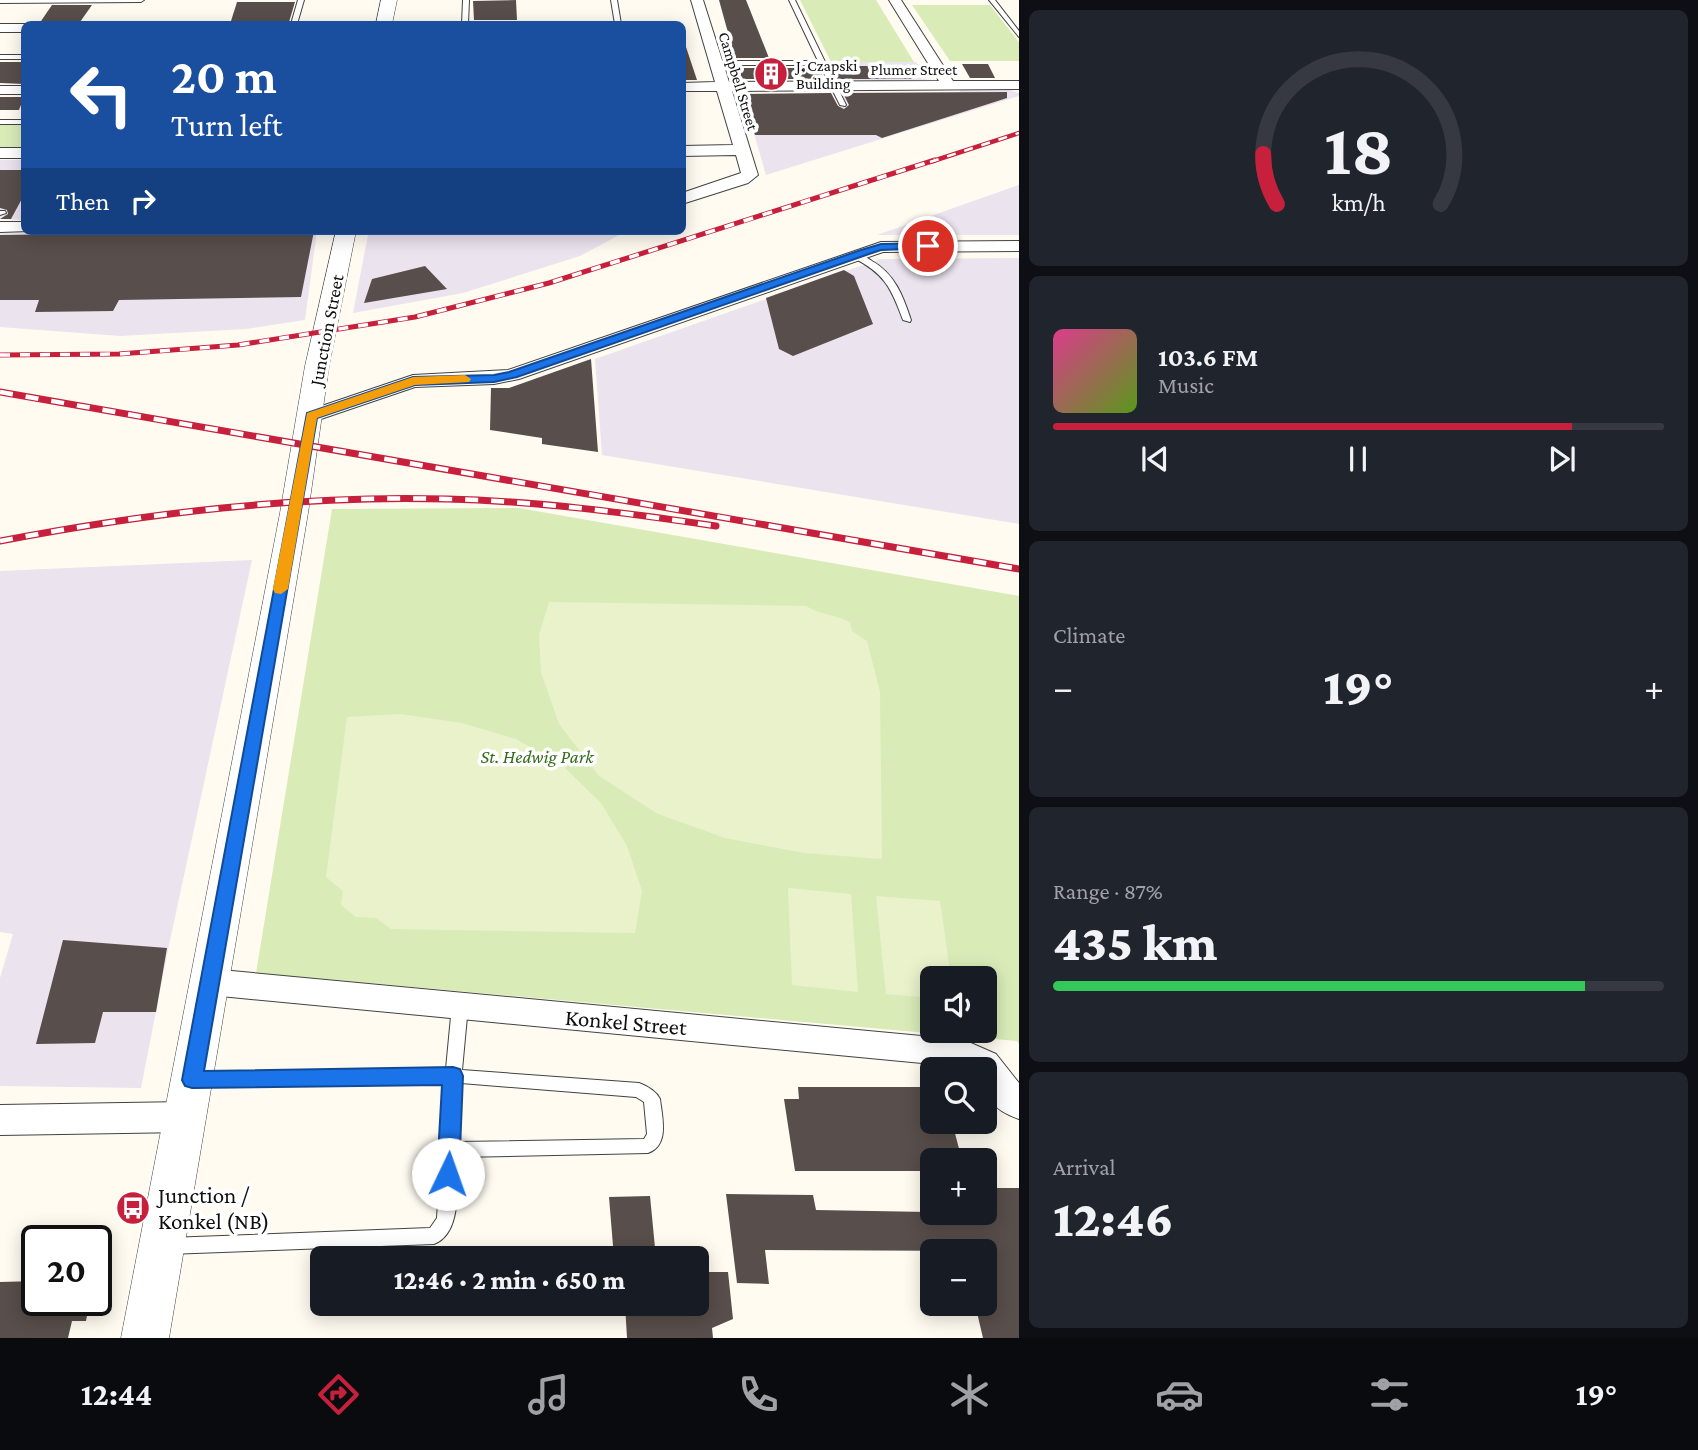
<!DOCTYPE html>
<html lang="en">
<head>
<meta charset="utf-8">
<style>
  body { margin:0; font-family:"Crimson Pro",serif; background:#20242c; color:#f1f3f6; height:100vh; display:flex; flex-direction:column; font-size:26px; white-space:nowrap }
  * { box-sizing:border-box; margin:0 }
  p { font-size:23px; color:#9ea1a6 }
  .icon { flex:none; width:38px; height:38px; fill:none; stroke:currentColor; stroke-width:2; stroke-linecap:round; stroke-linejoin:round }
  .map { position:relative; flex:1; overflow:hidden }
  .sheet { display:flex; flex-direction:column; gap:10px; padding:10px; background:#0d0f14; width:679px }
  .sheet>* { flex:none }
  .guide { position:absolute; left:21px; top:21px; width:665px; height:214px; border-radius:10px; box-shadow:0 4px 18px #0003; background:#1a4fa0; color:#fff; overflow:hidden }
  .controls { position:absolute; left:920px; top:966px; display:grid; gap:14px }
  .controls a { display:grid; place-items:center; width:77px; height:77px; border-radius:10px; background:#171b24; box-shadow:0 4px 18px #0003; font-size:35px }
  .speed { position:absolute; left:21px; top:1225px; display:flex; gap:14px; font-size:35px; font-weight:700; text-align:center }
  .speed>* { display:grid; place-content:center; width:91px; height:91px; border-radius:50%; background:#171b24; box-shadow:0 4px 18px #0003; line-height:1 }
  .speed .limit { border:4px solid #111; border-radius:10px; background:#fff; color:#111 }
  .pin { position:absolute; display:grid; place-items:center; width:60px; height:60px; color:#fff; margin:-30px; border:4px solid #fff; border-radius:50%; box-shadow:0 2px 7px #0007 }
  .me { position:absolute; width:77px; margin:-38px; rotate:3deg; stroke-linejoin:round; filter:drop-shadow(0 0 5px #0008) }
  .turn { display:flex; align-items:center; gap:24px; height:147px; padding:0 35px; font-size:32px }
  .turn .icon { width:91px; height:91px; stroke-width:2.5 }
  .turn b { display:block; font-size:49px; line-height:60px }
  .then { display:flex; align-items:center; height:66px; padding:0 35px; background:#0003; gap:14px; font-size:26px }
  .big { font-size:52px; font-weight:800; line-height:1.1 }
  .sheet .widget { flex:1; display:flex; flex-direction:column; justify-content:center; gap:10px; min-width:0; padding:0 24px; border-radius:10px; background:#20242c }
  .sheet .dial { align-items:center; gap:0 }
  .dial svg { height:182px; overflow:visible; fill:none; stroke:#363941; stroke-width:7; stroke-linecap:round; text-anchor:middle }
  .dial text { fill:#f1f3f6; stroke:none }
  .song { display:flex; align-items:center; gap:21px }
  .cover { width:84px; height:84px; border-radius:10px; background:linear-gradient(135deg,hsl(330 70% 55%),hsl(90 70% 35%)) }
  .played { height:7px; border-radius:4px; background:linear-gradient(90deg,#c6203c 85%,#363941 85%) }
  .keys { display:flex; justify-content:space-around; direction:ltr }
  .heat { display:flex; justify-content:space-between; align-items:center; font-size:38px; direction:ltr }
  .charge { height:10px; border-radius:5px; background:linear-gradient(90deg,#34c759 87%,#363941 0) }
  .trip { position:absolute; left:310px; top:1246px; width:399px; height:70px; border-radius:10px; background:#171b24; box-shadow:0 4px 18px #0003; font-weight:800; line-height:70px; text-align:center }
  .tabs { display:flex; height:112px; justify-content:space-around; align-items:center; background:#090b0e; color:#9ea1a6 }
  .tabs .icon { width:49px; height:49px }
  .tabs .selected { color:#c6203c }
  .tabs b { font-size:32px; color:#f1f3f6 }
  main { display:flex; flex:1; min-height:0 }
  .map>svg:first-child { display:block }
  .industrial { fill:#ebe3ee }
  .green { fill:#d9ecb8; fill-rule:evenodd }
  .pitch { fill:#e9f2cb }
  .building { fill:#584e4b }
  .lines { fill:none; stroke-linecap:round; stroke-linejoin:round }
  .service-casing { stroke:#424242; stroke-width:2 }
  .minor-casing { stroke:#424242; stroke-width:2 }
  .tertiary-casing { stroke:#424242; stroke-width:1 }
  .service { fill:#fff; fill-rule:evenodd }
  .minor { fill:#fff; fill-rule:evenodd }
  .tertiary { fill:#fff; fill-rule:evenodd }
  .rail-far2-casing { stroke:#c6203c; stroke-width:4.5 }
  .rail-far1-casing { stroke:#c6203c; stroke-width:5 }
  .rail-casing { stroke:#c6203c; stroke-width:7 }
  .rail-far2 { stroke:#fff; stroke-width:2.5; stroke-dasharray:9; stroke-linecap:butt }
  .rail-far1 { stroke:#fff; stroke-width:3.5; stroke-dasharray:10; stroke-linecap:butt }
  .rail { stroke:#fff; stroke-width:4.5; stroke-dasharray:13; stroke-linecap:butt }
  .route { fill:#1a73e8; stroke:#114b97; stroke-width:2 }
  .slow { fill:#f59e0b }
  .labels { text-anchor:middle; stroke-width:7; stroke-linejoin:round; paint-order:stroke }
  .far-poi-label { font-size:16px; fill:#0f0f0f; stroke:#fff; text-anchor:start }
  .far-street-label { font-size:16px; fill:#0f0f0f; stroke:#fff }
  .street-label { font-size:19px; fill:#0f0f0f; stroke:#fff }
  .park-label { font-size:19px; font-style:italic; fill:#356b1c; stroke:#fff }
  .near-street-label { font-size:23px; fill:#0f0f0f; stroke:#fff }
  .near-poi-label { font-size:23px; fill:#0f0f0f; stroke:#fff; text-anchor:start }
</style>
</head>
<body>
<main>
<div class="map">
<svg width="1019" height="1338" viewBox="0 0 1019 1338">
  <rect width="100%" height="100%" fill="#fffbf1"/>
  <g class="industrial">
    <path d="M831 62H916L927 80H840Z"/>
    <path d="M1003 88 1019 93V96L766 175 746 106H839L832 93 960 92V90Z"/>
    <path d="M0 160H24V220L0 219Z"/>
    <path d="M1019 185V235H877Z"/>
    <path d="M0 230 317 231 305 320 246 329 120 336 0 327Z"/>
    <path d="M625 232 580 256 463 293 353 313 368 235Z"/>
    <path d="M1019 258V524L602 455 595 359 880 259Z"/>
    <path d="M252 560 169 945 141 1088 0 1086V978L13 934 0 932V571Z"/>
  </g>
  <g class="green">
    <path d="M800 0H876L914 62H831Z"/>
    <path d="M912 5H990L1019 42V61H950Z"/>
    <rect x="0" y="124" width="24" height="24"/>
    <path d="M519 508 1019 596V1044L1017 1041 256 973 332 509ZM933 978H985V1031H933Z"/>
  </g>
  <g class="pitch">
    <path d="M549 602 806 606C821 615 834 614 850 622L852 631 867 641 880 692 882 859 804 853 725 838 658 814 599 776 559 724 541 672 539 635Z"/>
    <path d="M400 714 462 723 516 739 563 766 601 803 627 846 642 891 635 933 391 929 376 918 356 917 341 905 343 891 326 877 347 717Z"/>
    <path d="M788 888 851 894 858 992 792 985Z"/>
    <path d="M876 896 940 901 951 978H933V998L886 994Z"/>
  </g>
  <g class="building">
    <path d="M516 0 517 20H474L473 1Z"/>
    <path d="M719 0H746L769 58H735Z"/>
    <path d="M237 2H295L289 22 231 21Z"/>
    <path d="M52 5H92L80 22 39 24Z"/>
    <path d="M686 47 697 80H682V48Z"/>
    <path d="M24 62V84L0 83V62Z"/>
    <path d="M962 64H988L995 78H970Z"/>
    <path d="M833 66H904L912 79H836L831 68H834Z"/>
    <path d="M734 68H819L824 79H738Z"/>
    <path d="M1007 92V98L882 138 876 135H755L742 94 831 93 838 106 844 109 849 105 843 93Z"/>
    <path d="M24 97 19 110H0V97Z"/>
    <path d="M0 170H24V195L11 219H0L8 214 7 210 0 208Z"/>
    <path d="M314 231 301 297 119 300 113 311 35 312 39 300H0V235Z"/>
    <path d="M425 266 447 289 364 303 372 279Z"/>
    <path d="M844 270 854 276 873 324 793 356 779 349 766 298Z"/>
    <path d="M591 359 598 452 542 444V438L490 430 491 388H509Z"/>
    <path d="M63 940 167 948 156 1012H103L95 1043 36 1044Z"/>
    <path d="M798 1087H925L928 1096H933V1122H952L962 1160H933V1171H795L784 1099H799Z"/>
    <path d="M985 1188H1019V1338H983L975 1304H985V1251L765 1250 769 1284 737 1283 726 1194 813 1195 816 1210 985 1213Z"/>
    <path d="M650 1196 656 1258H614L609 1197Z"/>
    <path d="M696 1272H728L733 1319 712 1328 713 1338H627L625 1304H696Z"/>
    <path d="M37 1281V1300H90L86 1321H72L68 1338H0V1282Z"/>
  </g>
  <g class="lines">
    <g class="service-casing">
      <g id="service">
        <path d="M0 0H144L141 2 0 3Z"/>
        <path d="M298 0H304L297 24H291Z"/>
        <path d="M463 0H469L468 24H462Z"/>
        <path d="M611 0H617L621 24H615Z"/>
        <path d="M789 0H795L846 105 845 106 840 105 820 65H715L712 63 715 61H818Z"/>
        <path d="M989 0H995L1019 31V37Z"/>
        <rect x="0" y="55" width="24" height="4"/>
        <rect x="0" y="120" width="24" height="4"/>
        <path d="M0 211H5L6 213 0 215Z"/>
        <path d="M852 253C860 253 866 257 872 261 895 274 903 296 911 320L910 322 903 320C891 287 884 273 852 257Z"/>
        <path d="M460 1000 465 1002 468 1006 462 1070 639 1083C647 1086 656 1091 660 1099 662 1117 670 1145 648 1153L458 1157C456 1183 463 1233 434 1244L168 1254 162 1252 159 1246 162 1240 168 1238 430 1228 437 1218 445 1083 196 1087 190 1085 188 1080 190 1075 196 1073 446 1069 452 1006 455 1002ZM461 1083 636 1097 644 1102 647 1134 644 1139 458 1142Z"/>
      </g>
    </g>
    <g class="minor-casing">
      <g id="minor">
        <path d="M691 0H703L729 82 939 81 889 0H901L953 81H1019V89L732 91 758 175 748 183 682 204V193L741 173 736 155 682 156V146L733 145 717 91H682V83L715 82Z"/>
        <path d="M0 24H26L24 32H0Z"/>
        <rect x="0" y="86" width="24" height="8"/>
        <rect x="0" y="148" width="24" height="10"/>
        <path d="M0 222H24V231H29L0 232Z"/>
        <path d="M1019 241V251L883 252 519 379 494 384 415 387 318 420H304L300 416 304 412 413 375 508 370 881 242Z"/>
        <path d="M210 969 964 1040 996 1054 1019 1083V1119C991 1109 985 1098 985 1069L210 995 198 991 194 982 198 973Z"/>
        <path d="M185 1102 197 1106 203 1117 197 1128 185 1132 0 1135V1105Z"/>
      </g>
    </g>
    <g class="tertiary-casing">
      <g id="tertiary">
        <path d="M381 0H397L392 24H376Z"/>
        <path d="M336 231H356L329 366 308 513 169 1338H121L280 513 305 366Z"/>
      </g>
    </g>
    <use href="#service" class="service"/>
    <use href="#minor" class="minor"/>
    <use href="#tertiary" class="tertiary"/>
    <g class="rail-far2-casing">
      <path id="rail-far2" d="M930 162 1019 133"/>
    </g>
    <g class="rail-far1-casing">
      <path id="rail-far1" d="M0 355 119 354 238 345 415 317 549 283 935 160"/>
    </g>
    <g class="rail-casing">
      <g id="rail">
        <path d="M0 392 1019 569"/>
        <path d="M0 541C148 513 296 495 447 499 538 501 627 513 716 526"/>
      </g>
    </g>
    <use href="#rail-far2" class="rail-far2"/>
    <use href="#rail-far1" class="rail-far1"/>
    <use href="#rail" class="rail"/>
  </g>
  <path class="route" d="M928 243 934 246 932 248 881 250 869 254 517 377 494 382 415 385 317 418 204 1071 453 1067 460 1069 463 1076 459 1174 456 1181 448 1184 440 1181 437 1174 442 1085 192 1088 185 1086 182 1080 307 413 413 377 494 375 509 372 861 250 881 244Z"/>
  <path class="slow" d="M465 375 471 379 469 382 415 385 317 418 288 589 281 594 275 593 273 589 307 413 413 377Z"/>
  <defs>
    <g id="building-disc" transform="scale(1.75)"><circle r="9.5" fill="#c6203c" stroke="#fff"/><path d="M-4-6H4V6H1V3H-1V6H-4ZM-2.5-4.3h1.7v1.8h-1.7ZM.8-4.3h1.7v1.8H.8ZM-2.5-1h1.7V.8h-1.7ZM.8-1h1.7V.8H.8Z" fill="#fff"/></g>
    <g id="bus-disc" transform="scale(1.75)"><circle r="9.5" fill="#c6203c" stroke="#fff"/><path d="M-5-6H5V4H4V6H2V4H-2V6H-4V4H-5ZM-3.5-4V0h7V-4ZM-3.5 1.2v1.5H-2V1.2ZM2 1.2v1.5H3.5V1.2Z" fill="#fff"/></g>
  </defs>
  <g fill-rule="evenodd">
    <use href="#building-disc" x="771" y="74"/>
    <use href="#bus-disc" x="133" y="1208"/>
  </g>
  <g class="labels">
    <g class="far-poi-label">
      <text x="796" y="71">J. Czapski<tspan x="796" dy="18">Building</tspan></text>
    </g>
    <g class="far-street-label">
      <text x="914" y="75">Plumer Street</text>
      <text transform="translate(739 81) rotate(73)" y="6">Campbell Street</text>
    </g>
    <g class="street-label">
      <text transform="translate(326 330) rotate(-79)" y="7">Junction Street</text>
    </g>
    <g class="park-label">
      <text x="537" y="763">St. Hedwig Park</text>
    </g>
    <g class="near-street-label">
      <text transform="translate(626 1022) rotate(5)" y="8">Konkel Street</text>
    </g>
    <g class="near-poi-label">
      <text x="158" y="1203">Junction /<tspan x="158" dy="26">Konkel (NB)</tspan></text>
    </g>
  </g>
</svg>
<div class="controls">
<a><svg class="icon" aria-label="sound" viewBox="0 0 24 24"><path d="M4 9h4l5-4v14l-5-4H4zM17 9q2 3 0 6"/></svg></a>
<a><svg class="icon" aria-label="search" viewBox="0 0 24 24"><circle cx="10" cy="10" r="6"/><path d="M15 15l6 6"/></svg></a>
<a>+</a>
<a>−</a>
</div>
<div class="speed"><div class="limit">20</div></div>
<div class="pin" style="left:928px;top:246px;background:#d93025"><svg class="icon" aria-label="arrive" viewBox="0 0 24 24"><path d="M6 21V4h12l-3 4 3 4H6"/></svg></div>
<svg class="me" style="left:448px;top:1174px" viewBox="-20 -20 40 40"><circle r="19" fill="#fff"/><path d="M0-13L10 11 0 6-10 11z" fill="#1a73e8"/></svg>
<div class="trip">12:46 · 2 min · 650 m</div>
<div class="guide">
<div class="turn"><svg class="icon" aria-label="left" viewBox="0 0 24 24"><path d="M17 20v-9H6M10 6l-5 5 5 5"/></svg><div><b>20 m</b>Turn left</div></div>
<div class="then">Then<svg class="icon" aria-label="right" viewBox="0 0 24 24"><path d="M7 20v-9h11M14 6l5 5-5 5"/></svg></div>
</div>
</div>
<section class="sheet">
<div class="widget dial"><svg viewBox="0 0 100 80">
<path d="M14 69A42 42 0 1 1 86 69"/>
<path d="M14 69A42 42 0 0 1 8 47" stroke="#c6203c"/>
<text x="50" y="56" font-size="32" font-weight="700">18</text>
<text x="50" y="72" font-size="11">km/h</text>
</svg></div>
<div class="widget">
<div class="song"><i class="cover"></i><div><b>103.6 FM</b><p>Music</p></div></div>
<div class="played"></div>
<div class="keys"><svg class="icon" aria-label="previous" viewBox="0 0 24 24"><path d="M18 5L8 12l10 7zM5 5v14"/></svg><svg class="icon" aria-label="pause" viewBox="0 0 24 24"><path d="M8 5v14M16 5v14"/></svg><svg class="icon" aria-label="next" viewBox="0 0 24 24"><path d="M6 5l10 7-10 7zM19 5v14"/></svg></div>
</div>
<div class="widget"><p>Climate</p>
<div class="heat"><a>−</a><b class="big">19°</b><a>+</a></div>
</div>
<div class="widget"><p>Range · 87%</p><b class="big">435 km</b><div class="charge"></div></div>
<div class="widget"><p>Arrival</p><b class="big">12:46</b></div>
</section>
</main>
<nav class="tabs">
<b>12:44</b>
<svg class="icon selected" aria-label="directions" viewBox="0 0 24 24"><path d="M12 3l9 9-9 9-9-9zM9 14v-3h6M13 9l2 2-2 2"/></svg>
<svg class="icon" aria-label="music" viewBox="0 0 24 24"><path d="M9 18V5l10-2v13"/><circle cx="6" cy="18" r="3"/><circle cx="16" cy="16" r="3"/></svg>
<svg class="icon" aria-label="phone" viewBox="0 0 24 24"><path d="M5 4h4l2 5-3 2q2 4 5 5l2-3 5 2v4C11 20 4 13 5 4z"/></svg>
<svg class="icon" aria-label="climate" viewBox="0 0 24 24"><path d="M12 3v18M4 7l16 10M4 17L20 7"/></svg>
<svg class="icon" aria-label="car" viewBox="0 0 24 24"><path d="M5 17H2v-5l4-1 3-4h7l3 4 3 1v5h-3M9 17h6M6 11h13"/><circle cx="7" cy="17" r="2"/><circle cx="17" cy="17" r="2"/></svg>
<svg class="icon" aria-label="filters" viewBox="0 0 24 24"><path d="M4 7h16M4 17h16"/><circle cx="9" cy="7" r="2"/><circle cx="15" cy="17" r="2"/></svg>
<b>19°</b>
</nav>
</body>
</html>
